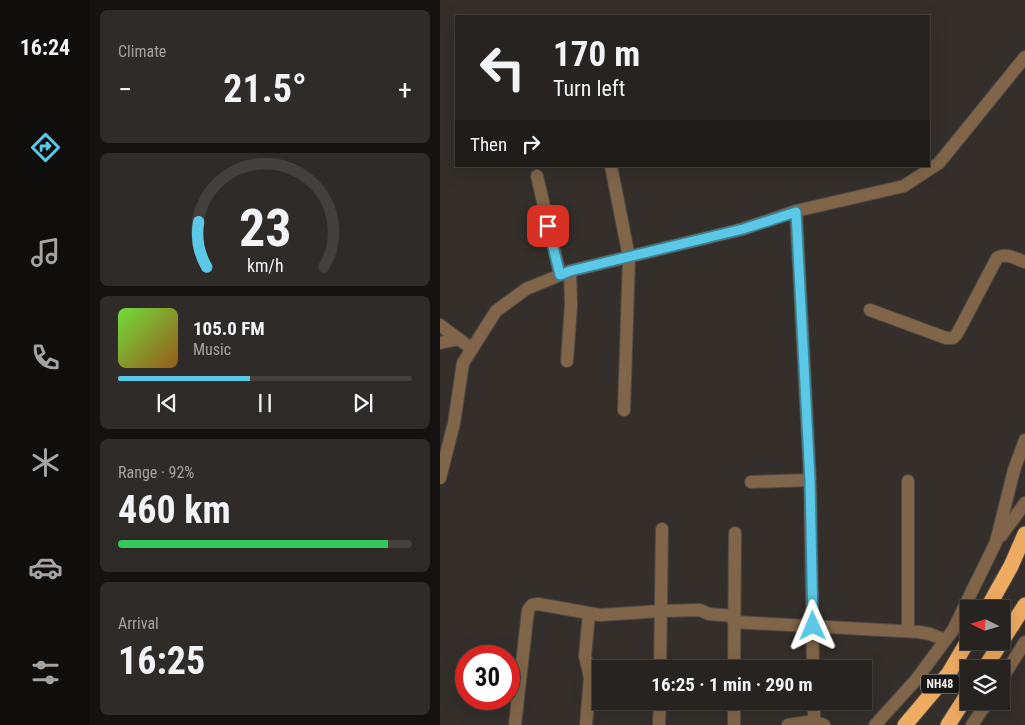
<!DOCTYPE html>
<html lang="en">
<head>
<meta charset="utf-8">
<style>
  body { margin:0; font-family:"Roboto Condensed",sans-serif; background:#2f2b29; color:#f1f3f6; height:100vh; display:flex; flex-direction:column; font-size:19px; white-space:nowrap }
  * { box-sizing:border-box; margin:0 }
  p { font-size:16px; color:#a4a4a5 }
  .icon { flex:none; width:28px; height:28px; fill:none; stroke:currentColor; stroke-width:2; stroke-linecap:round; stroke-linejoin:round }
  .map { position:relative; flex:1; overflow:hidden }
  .drawer { display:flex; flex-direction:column; gap:10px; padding:10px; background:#151312; width:350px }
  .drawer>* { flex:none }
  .top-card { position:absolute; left:15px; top:15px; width:475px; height:152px; border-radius:0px; box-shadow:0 5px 20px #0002,0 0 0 1px #43403e; background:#272320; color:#f1f3f6; overflow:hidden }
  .needle { width:32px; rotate:275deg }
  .tools { position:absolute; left:520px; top:600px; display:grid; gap:10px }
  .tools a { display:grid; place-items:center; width:50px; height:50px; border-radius:0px; background:#272320; box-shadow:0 5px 20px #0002,0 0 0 1px #43403e; font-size:25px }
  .speed { position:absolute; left:15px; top:645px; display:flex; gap:10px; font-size:25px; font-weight:700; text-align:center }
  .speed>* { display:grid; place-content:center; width:65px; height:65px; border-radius:50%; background:#272320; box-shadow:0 5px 20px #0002,0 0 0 1px #43403e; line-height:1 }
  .speed .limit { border:8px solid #d22; background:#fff; color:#111 }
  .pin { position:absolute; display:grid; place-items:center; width:42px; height:42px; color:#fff; margin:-21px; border-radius:10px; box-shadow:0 2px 8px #0006 }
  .me { position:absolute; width:55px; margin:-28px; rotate:359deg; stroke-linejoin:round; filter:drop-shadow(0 0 4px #0008) }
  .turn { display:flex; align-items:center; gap:18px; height:105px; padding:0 15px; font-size:22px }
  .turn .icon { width:65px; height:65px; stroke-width:2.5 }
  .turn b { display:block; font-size:35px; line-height:42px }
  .then { display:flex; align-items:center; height:48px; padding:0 15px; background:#0003; gap:10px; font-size:19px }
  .big { font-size:38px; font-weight:700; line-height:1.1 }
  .drawer .card { flex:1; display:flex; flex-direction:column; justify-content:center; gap:8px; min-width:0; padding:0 18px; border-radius:8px; background:#2f2b29 }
  .drawer .dial { align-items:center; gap:0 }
  .dial svg { height:130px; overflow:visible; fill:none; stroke:#43403e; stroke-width:7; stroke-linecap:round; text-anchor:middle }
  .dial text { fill:#f1f3f6; stroke:none }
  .song { display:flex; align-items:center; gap:15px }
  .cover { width:60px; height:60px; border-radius:8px; background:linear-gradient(135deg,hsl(100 70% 55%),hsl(30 70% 35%)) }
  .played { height:5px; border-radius:2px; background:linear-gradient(90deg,#5ac8e6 45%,#43403e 45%) }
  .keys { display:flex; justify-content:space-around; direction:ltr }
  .heat { display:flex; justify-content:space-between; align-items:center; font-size:28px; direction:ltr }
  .charge { height:8px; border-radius:4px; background:linear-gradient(90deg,#34c759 92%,#43403e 0) }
  .trip { position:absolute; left:152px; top:660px; width:280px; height:50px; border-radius:0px; background:#272320; box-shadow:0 5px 20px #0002,0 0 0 1px #43403e; font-weight:700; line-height:50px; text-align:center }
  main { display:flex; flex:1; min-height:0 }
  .menu { display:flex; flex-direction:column; width:90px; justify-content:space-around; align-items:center; background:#100e0d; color:#a4a4a5 }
  .menu .icon { width:35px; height:35px }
  .menu .current { color:#5ac8e6 }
  .menu b { font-size:22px; color:#f1f3f6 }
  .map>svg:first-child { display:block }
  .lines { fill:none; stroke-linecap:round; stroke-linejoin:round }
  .minor-casing { stroke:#4f4a45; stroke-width:14 }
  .highway-casing { stroke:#4f4a45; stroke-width:17 }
  .minor { stroke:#806549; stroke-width:12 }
  .highway { stroke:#eeab62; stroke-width:15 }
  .route-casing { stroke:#3a8296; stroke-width:12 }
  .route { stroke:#5ac8e6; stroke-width:9 }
  .labels { text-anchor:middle; stroke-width:5; stroke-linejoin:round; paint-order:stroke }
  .shield { fill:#1a1816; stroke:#b2aeac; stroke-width:1 }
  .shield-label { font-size:12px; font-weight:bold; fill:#f3efec }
</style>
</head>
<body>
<main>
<nav class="menu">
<b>16:24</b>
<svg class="icon current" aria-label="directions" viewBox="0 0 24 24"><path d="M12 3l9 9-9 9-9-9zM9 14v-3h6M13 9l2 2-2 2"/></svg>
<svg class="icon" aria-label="music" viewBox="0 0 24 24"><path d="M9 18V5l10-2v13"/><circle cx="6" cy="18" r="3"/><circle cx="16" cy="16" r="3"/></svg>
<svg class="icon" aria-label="phone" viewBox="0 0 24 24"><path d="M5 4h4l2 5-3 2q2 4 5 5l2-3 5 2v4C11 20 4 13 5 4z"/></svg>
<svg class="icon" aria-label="climate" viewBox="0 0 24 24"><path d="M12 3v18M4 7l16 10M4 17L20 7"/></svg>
<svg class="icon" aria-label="car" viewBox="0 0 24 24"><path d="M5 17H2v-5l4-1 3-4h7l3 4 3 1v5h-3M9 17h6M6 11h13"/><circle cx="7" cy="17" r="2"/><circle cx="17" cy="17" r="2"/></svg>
<svg class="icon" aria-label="filters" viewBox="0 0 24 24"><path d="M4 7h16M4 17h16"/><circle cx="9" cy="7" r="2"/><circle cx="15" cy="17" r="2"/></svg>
</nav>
<section class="drawer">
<div class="card"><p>Climate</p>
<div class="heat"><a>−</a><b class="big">21.5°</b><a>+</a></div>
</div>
<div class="card dial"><svg viewBox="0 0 100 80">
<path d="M14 69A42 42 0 1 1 86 69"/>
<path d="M14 69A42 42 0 0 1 9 41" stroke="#5ac8e6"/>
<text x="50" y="56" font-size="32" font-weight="700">23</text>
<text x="50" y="72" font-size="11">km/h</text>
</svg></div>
<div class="card">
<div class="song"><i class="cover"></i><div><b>105.0 FM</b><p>Music</p></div></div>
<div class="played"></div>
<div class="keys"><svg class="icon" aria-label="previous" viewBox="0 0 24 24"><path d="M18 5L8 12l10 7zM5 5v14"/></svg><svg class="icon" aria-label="pause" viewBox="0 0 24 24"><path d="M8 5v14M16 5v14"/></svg><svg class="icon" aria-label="next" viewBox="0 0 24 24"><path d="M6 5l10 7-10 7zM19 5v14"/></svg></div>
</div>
<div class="card"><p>Range · 92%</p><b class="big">460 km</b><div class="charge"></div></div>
<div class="card"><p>Arrival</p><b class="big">16:25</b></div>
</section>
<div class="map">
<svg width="585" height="725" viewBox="0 0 585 725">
  <rect width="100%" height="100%" fill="#342f2a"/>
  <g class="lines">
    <g class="minor-casing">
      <g id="minor">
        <path d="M171 166 189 257 184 410"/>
        <path d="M97 176 120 275"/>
        <path d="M356 211 370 480 373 669"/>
        <path d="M430 310 506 338H513L517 334 557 258C566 252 576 259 585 262"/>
        <path d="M0 325 32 349"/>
        <path d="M0 343 19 339"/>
        <path d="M127 361 131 305 130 271"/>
        <path d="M0 478 14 423 23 363 56 311 86 289 130 271 303 229 356 211 464 186 499 163 585 57"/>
        <path d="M468 481V631"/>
        <path d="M311 482 370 480"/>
        <path d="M561 536 585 503"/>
        <path d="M294 622 479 632 490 634 505 640"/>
        <path d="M220 669 222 529"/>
        <path d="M294 669 295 533"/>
        <path d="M561 680 585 642"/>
        <path d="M294 701V725"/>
        <path d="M374 701V721"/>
        <path d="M75 725 88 610 92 605 98 604 160 615 221 611 260 610 269 614 294 616"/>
        <path d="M146 725 150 678 145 656 149 614"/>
        <path d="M219 725 220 701"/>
        <path d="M348 725 374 721 384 725"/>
        <path d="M435 725 475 681 513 630 556 542 574 470 585 440"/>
        <path d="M532 725 548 701"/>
      </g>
    </g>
    <g class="highway-casing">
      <g id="highway">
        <path d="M547 609 571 566 585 534"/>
        <path d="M544 669 585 605"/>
        <path d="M465 725 509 673 529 639"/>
        <path d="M508 725 529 692"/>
      </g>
    </g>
    <use href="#minor" class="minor"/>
    <use href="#highway" class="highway"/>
  </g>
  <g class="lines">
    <g class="route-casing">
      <path id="route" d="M108 226 120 275 130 271 303 229 356 212 370 480 373 626"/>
    </g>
    <use href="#route" class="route"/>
  </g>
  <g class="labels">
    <rect class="shield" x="481" y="674.5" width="38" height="19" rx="4"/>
    <g class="shield-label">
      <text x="500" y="688">NH48</text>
    </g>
  </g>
</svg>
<div class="tools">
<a><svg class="needle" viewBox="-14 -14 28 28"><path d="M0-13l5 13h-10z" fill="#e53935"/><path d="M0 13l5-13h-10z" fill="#a4a4a5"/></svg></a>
<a><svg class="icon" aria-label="layers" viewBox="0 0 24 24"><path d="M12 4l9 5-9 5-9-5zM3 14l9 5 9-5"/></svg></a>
</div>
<div class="speed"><div class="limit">30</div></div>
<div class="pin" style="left:108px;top:226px;background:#d93025"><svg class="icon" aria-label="arrive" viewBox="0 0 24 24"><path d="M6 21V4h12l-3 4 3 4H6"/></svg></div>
<svg class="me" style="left:373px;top:626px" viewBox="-20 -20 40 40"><path d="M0-17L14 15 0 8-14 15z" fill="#5ac8e6" stroke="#fff" stroke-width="4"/></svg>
<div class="trip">16:25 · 1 min · 290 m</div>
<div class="top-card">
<div class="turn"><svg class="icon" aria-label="left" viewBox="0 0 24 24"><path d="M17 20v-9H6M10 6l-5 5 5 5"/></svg><div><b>170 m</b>Turn left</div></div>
<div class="then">Then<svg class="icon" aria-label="right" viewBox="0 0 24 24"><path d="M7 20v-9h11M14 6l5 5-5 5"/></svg></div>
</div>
</div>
</main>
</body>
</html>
